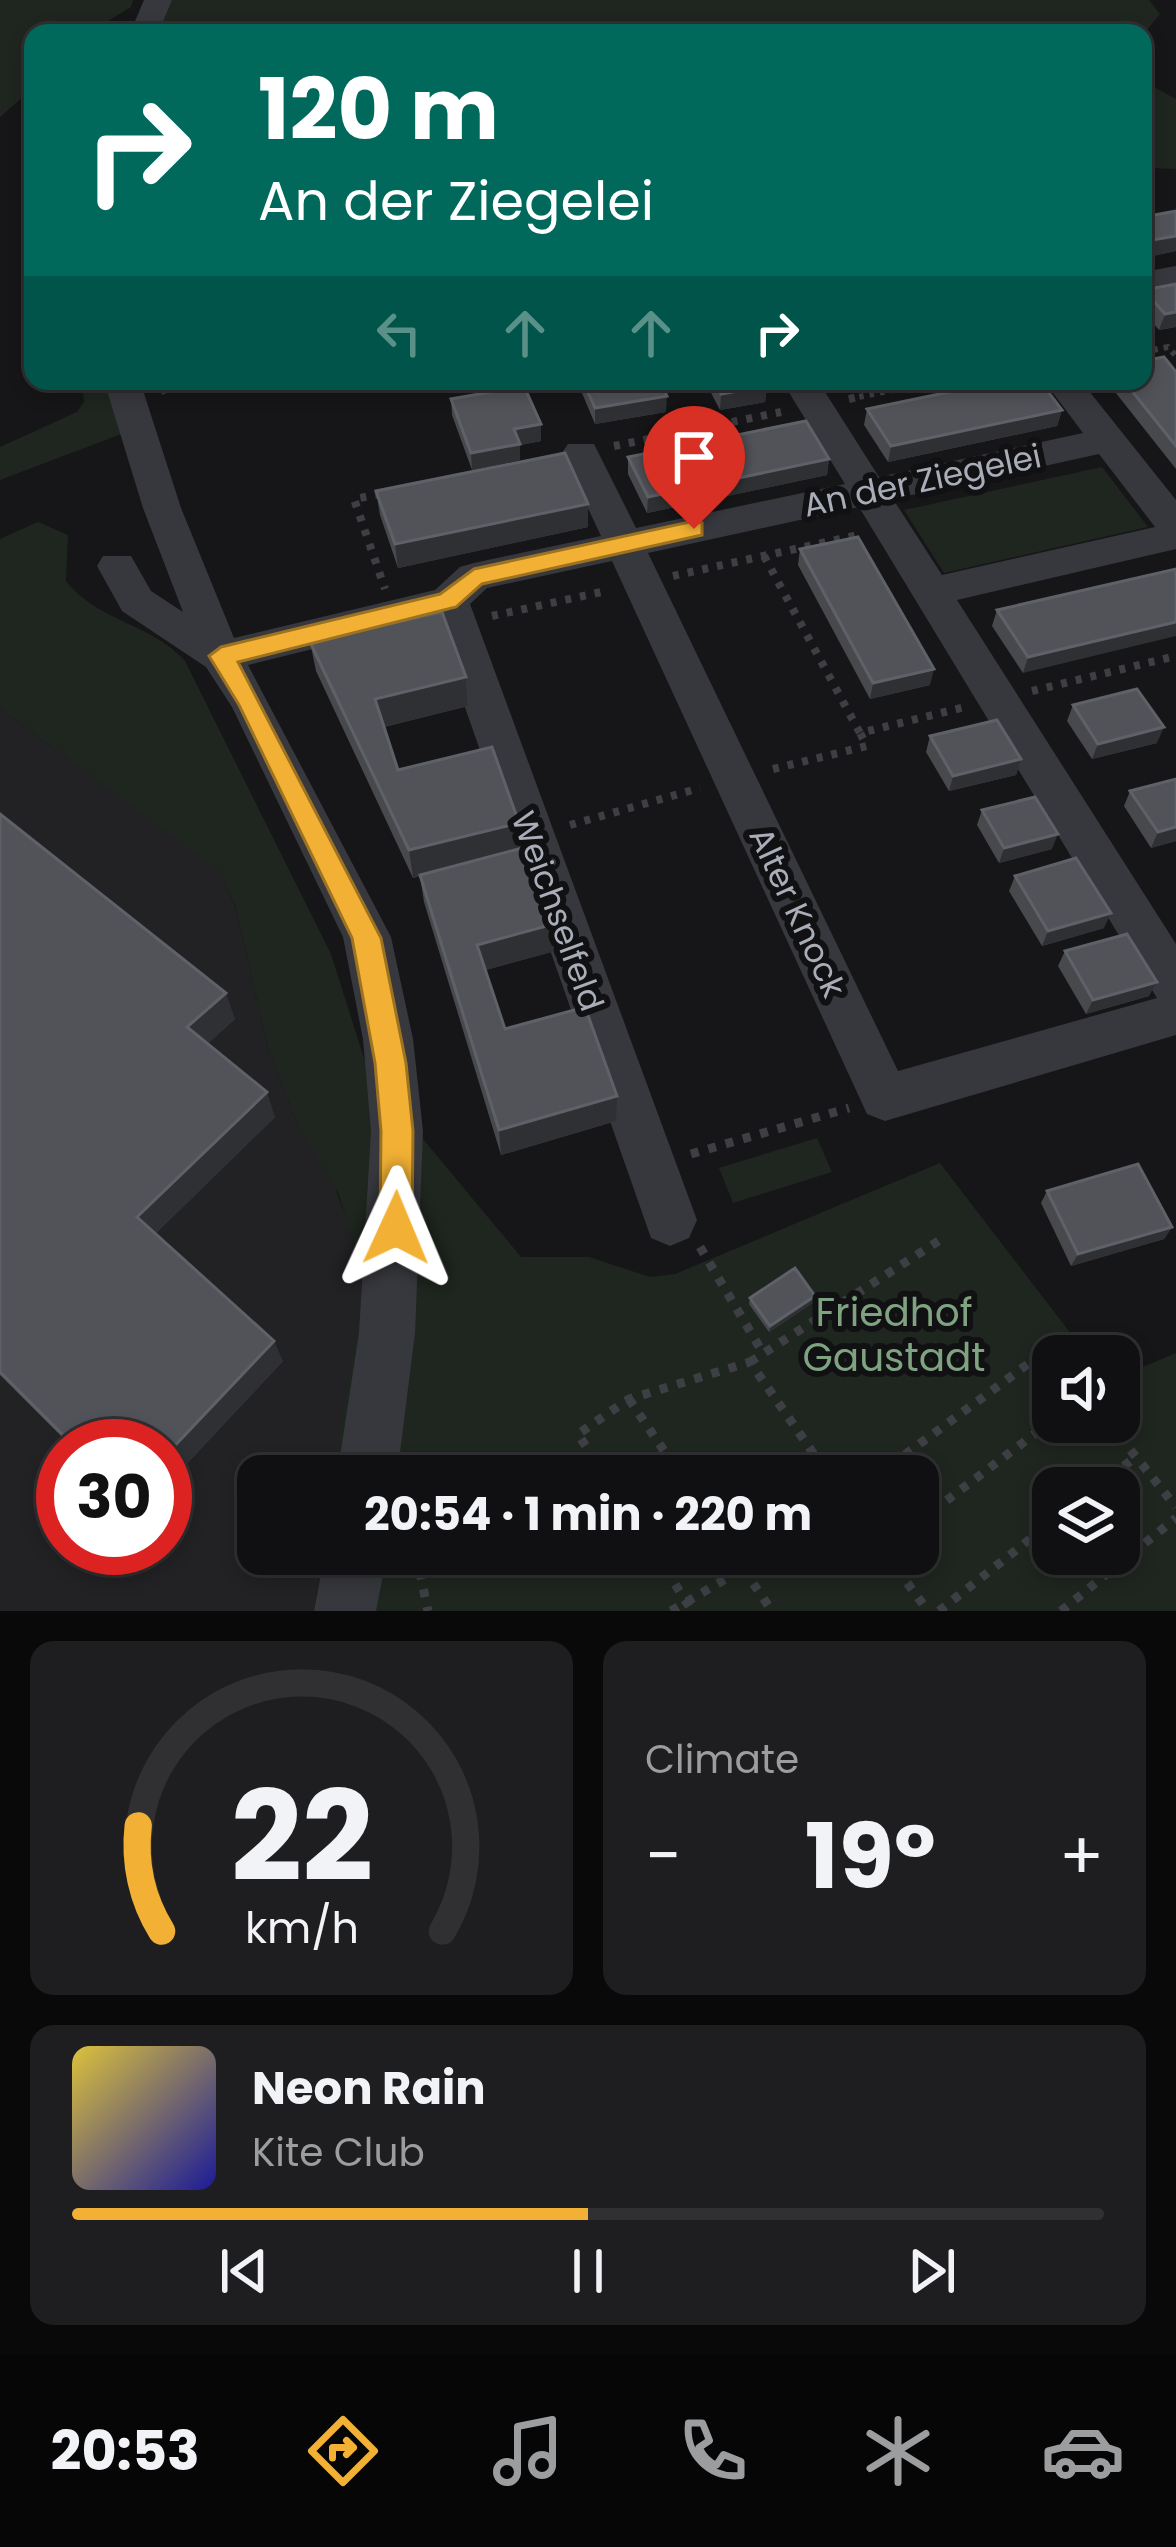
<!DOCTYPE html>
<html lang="en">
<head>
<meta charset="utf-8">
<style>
  body { margin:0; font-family:Poppins,sans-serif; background:#1e1e20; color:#f1f3f6; height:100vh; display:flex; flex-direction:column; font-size:45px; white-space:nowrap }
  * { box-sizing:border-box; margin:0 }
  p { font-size:39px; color:#9c9d9f }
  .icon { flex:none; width:66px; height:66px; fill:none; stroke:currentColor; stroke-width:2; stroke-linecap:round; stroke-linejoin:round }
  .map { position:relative; height:1611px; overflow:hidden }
  .details { display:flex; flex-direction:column; gap:30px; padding:30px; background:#09090a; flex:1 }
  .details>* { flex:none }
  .hud { position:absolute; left:24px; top:24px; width:1128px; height:366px; border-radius:24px; box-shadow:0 6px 18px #0003,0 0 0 3px #303032; background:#00695c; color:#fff; overflow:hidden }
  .tools { position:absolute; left:1032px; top:1335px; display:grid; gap:24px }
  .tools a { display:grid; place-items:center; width:108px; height:108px; border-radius:24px; background:#101012; box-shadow:0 6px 18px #0003,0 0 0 3px #303032; font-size:60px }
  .speed { position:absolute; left:36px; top:1419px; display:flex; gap:24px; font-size:60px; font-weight:700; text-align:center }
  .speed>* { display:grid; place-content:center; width:156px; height:156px; border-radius:50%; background:#101012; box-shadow:0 6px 18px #0003,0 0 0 3px #303032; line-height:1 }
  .speed .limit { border:18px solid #d22; background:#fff; color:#111 }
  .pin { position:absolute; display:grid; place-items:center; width:102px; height:102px; color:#fff; margin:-123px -51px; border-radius:50% 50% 50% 0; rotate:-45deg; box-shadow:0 0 12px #0007 }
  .pin .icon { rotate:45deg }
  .me { position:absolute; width:132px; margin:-66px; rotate:1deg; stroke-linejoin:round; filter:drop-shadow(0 0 9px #0008) }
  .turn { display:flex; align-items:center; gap:42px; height:252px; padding:0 36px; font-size:54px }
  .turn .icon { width:156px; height:156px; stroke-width:2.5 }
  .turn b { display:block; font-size:84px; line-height:102px }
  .lanes { display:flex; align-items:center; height:114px; padding:0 36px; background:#0003; justify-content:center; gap:60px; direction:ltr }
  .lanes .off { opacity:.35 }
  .big { font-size:90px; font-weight:700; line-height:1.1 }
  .details .widget { flex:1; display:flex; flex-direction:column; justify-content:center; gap:18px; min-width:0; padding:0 42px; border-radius:24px; background:#1e1e20 }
  .details .dial { align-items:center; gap:0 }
  .dial svg { height:312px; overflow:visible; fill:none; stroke:#303032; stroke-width:7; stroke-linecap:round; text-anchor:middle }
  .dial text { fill:#f1f3f6; stroke:none }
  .song { display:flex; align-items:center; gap:36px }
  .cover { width:144px; height:144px; border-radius:18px; background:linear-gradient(135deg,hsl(50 70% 55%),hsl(240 70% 35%)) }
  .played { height:12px; border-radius:6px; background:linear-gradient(90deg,#f2b134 50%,#303032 50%) }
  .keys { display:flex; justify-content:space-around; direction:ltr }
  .heat { display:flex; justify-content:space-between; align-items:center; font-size:66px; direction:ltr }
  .details .tiles { flex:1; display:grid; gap:30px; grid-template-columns:1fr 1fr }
  .widget:last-child { grid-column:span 2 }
  .trip { position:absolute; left:237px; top:1455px; width:702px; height:120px; border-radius:24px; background:#101012; box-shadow:0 6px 18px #0003,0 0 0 3px #303032; font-weight:700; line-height:120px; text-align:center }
  .menu { display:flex; height:192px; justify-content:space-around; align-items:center; background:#060607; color:#9c9d9f }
  .menu .icon { width:84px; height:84px }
  .menu .active { color:#f2b134 }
  .menu b { font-size:54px; color:#f1f3f6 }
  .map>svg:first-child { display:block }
  .built { fill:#222225; fill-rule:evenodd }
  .green { fill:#1e261f; fill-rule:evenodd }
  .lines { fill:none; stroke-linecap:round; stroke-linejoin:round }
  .path-far2 { stroke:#3d3f44; stroke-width:6; stroke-dasharray:4.5 6; stroke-linecap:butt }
  .path-far1 { stroke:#3d3f44; stroke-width:8; stroke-dasharray:6 9; stroke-linecap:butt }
  .path { stroke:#3d3f44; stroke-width:9; stroke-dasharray:8 10; stroke-linecap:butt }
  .minor { fill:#37383d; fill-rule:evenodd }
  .wall { fill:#47494d }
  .shaded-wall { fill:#2f3033 }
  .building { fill:#525359; stroke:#5f6168; stroke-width:3 }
  .route { fill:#f2b134; stroke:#9d7322; stroke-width:3 }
  .labels { text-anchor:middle; stroke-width:12; stroke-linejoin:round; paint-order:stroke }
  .street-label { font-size:33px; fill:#a8adb8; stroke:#111113 }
  .near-park-label { font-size:39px; fill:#7fa381; stroke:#111113 }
</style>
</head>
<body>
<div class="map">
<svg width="1176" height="1611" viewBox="0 0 1176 1611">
  <rect width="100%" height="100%" fill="#161618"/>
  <path class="built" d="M0 708 219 870 235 906 268 1047 297 1124 331 1178 357 1244 365 1298 333 1476H258V1554H322L314 1611H0ZM63 1446H165V1548H63Z"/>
  <g class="green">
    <path d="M0 0H133L131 7 88 33H33V88L0 117Z"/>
    <path d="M169 0H1149L1160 14 1143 35 156 33Z"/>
    <path d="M1143 81 1176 99V169L1148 168 1143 187Z"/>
    <path d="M82 381H105L124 433 0 480V447L77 412 84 402Z"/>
    <path d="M1102 467 1148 527 944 573 904 510Z"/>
    <path d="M38 522 68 535 66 581C98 622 153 624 185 661L331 954 369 1074 521 1257H589L650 1277 675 1274 940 1163 1088 1356H1053V1422H1119V1377L1176 1353V1611H314L322 1554H918V1476H333L365 1276 339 1195 297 1124 268 1047 235 905 219 871 0 708V539ZM1053 1488H1119V1554H1053Z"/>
    <path d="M817 1138 832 1172 733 1203 719 1168Z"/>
  </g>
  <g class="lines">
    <g class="path-far2">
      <path d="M1143 352 1168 347 1176 356"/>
      <path d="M161 392 187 381"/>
      <path d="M849 399 936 381"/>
    </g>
    <g class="path-far1">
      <path d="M849 399 858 397"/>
      <path d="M614 446 781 412"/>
      <path d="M381 494 354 499 385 589"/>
      <path d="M764 556 860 733"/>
      <path d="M673 576 858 535"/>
      <path d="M492 616 606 591"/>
      <path d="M1032 691 1176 656"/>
      <path d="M773 769 867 746 860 733 965 707"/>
      <path d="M570 825 700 788"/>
    </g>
    <g class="path">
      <path d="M691 1154 849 1108"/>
      <path d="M700 1247 763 1353"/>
      <path d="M750 1362 940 1240"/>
      <path d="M629 1399 681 1476"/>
      <path d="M1108 1422 1176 1507"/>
      <path d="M605 1476 578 1434 629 1399 750 1362 829 1476"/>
      <path d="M876 1476 1047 1350 1053 1357"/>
      <path d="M1095 1488 1137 1456"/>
      <path d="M918 1522 1053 1420"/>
      <path d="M416 1554 428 1611"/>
      <path d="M656 1554 692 1611"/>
      <path d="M733 1554 772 1611"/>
      <path d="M886 1554 928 1611"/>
      <path d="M671 1611 768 1554"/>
      <path d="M939 1611 1053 1521"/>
      <path d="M1061 1611 1176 1518"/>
    </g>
    <g class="minor">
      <path d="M144 0H172L158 33H130Z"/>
      <path d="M1176 266V286L1143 292V272Z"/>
      <path d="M104 381H140L181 508 234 638 435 590 460 567 474 563 601 536 562 453 568 444H594L636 528 845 484 782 381H818L879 477 1083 433 1044 381H1081L1176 500V549L957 600 1176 944V1035L885 1121 867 1114 612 561 487 588 470 604 697 1220 689 1238 670 1246 651 1238 434 619 248 665 391 937 413 1039 423 1131 415 1333 397 1476H337L359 1333 371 1131 363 1039 343 937 232 707 206 667 122 611 97 566 103 556H131L151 591 183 612 143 508ZM1099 454 1155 527 942 575 893 499ZM859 507 1157 998 898 1071 648 553Z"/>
      <path d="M325 1554H387L376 1611H314Z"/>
    </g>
  </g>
  <g class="wall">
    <path d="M1176 211V251L1148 257 1143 250V217Z"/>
    <path d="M1176 284V327L1159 330 1143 311 1144 290Z"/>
    <path d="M1176 372V469L1108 383 1109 381H1143Z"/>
    <path d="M577 381H660L666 412 595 424Z"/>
    <path d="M708 381H764L767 386 765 402 720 410 708 387Z"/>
    <path d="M451 399 541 424V441L520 445V460L472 470 452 415Z"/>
    <path d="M867 409 1062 410 1057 426 888 462 864 425Z"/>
    <path d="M628 457 829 459 827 475 647 513 628 474Z"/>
    <path d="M376 491 588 527 398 568 380 515Z"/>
    <path d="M800 549 930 685 870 699 798 565Z"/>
    <path d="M1176 569 1023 673 992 626 997 610Z"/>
    <path d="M310 642 466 677 468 706 384 727 398 770 519 823 520 849 555 951 485 970 505 1029 616 1121 501 1155 424 902 420 876 413 878 316 671Z"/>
    <path d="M1073 705 1157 743 1092 759 1067 721Z"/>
    <path d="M930 736 1021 759 1016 775 949 791 926 752Z"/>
    <path d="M1130 791 1176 841 1151 848 1124 806Z"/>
    <path d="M982 810 1052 849 999 863 977 825Z"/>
    <path d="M0 814 235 1019 207 1044 275 1117 155 1234 283 1361 165 1487V1446H71L0 1375Z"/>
    <path d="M1015 876 1104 928 1042 946 1009 891Z"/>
    <path d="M1065 951 1149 996 1086 1014 1058 966Z"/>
    <path d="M1047 1191 1172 1227 1164 1239 1071 1266 1041 1203Z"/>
    <path d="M750 1298 814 1302 769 1332 749 1304Z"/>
  </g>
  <g class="shaded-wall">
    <path d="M1176 236V251L1148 257 1153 240Z"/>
    <path d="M1176 312V327L1159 330 1165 314Z"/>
    <path d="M834 381H856L833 385Z"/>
    <path d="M767 386 765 402 720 410 721 394Z"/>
    <path d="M667 396 666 412 595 424V408Z"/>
    <path d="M1062 410 1057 426 888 462 891 446Z"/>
    <path d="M541 424V441L520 445V460L472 470 471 453 514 429Z"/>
    <path d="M829 459 827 475 647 513 648 497Z"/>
    <path d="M588 504V527L398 568 395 544Z"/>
    <path d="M1176 622V636L1023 673 1028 657Z"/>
    <path d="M934 669 930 685 870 699 873 683Z"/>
    <path d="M466 677 468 706 380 728 375 699Z"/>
    <path d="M1164 727 1157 743 1092 759 1098 744Z"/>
    <path d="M1021 759 1016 775 949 791 953 776Z"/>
    <path d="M519 823 520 851 413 878 409 850Z"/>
    <path d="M1176 827V841L1151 848 1158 832Z"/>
    <path d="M1058 834 1052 849 999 863 1004 848Z"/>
    <path d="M1111 913 1104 928 1042 946 1048 931Z"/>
    <path d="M554 924 555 951 479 972 477 945Z"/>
    <path d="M1157 982 1149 996 1086 1014 1093 1000Z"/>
    <path d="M226 993 235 1019 197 1053 187 1027Z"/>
    <path d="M267 1092 275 1117 149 1240 137 1217Z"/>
    <path d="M617 1096 616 1121 501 1155 499 1130Z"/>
    <path d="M1172 1227 1164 1239 1071 1266 1078 1254Z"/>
    <path d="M815 1296 814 1302 769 1332 770 1326Z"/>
    <path d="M274 1341 283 1361 165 1487V1456Z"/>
  </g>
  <g class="building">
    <path d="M1176 211V236L1153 240 1143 229V217Z"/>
    <path d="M1176 284V312L1165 314 1144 290Z"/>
    <path d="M1164 357 1176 372V446L1124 381H1143V361Z"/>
    <path d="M583 381H660L667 396 595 408Z"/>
    <path d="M714 381H764L767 386 721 394Z"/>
    <path d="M1002 381H1040L1062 410 891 446 867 409Z"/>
    <path d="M524 386 541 424 514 429 520 444 471 453 451 399Z"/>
    <path d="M806 421 829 459 648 497 628 457Z"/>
    <path d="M565 453 588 504 395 544 376 491Z"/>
    <path d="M858 537 934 669 873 683 800 549Z"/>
    <path d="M1176 569V622L1028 657 997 610Z"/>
    <path d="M442 612 466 677 375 699 398 770 492 747 519 823 409 850 310 642Z"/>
    <path d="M1137 689 1164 727 1098 744 1073 705Z"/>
    <path d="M997 720 1021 759 953 776 930 736Z"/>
    <path d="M1176 779V827L1158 832 1130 791Z"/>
    <path d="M1035 797 1058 834 1004 848 982 810Z"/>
    <path d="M0 814 226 993 187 1027 267 1092 137 1217 274 1341 165 1456V1446H74L0 1372Z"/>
    <path d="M526 847 554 924 477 945 505 1029 585 1007 617 1096 499 1130 420 875Z"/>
    <path d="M1076 858 1111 913 1048 931 1015 876Z"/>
    <path d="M1127 934 1157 982 1093 1000 1065 951Z"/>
    <path d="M1138 1164 1172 1227 1078 1254 1047 1191Z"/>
    <path d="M795 1268 815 1296 770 1326 750 1298Z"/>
  </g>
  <path class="route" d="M694 521 702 523V535L482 584 456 607 238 662 381 938 406 1063 413 1131 412 1228 408 1239 396 1243 384 1239 380 1228 381 1131 375 1063 352 938 239 705 209 656 221 647 440 594 474 569Z"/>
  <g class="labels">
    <g class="street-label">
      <text transform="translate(922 480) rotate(-12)" y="12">An der Ziegelei</text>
      <text transform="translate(558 911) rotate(70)" y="12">Weichselfeld</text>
      <text transform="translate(798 912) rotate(65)" y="12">Alter Knock</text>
    </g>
    <g class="near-park-label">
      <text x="894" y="1326">Friedhof<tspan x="894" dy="45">Gaustadt</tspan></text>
    </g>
  </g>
</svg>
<div class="tools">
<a><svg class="icon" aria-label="sound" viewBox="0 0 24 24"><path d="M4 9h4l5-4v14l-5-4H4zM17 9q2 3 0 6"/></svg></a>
<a><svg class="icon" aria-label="layers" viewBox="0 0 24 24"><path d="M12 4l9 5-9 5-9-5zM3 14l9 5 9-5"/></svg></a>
</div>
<div class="speed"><div class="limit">30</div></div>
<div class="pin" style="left:694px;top:529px;background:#d93025"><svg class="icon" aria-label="arrive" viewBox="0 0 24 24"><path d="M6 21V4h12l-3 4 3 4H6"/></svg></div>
<svg class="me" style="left:396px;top:1228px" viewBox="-20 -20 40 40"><path d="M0-17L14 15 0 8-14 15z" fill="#f2b134" stroke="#fff" stroke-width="4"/></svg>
<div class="trip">20:54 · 1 min · 220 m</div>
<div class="hud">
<div class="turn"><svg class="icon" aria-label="right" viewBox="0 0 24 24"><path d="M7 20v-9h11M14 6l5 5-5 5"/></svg><div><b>120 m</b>An der Ziegelei</div></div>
<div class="lanes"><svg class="icon off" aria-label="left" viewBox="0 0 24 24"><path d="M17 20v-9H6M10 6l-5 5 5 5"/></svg><svg class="icon off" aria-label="ahead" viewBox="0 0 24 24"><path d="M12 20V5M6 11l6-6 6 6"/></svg><svg class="icon off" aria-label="ahead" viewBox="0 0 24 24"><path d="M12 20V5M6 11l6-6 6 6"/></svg><svg class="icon" aria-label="right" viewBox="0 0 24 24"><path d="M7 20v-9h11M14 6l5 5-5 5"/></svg></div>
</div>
</div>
<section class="details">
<div class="tiles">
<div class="widget dial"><svg viewBox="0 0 100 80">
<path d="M14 69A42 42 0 1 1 86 69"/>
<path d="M14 69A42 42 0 0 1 8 42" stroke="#f2b134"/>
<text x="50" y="56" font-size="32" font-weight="700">22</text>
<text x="50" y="72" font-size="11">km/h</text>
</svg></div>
<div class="widget"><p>Climate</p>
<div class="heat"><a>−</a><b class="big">19°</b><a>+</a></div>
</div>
<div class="widget">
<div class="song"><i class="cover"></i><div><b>Neon Rain</b><p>Kite Club</p></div></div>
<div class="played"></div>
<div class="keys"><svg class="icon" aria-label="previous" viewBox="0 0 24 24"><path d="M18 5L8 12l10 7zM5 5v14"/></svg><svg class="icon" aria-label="pause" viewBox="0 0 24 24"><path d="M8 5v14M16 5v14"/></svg><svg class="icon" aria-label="next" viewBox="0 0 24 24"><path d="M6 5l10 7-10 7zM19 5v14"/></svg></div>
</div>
</div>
</section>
<nav class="menu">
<b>20:53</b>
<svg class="icon active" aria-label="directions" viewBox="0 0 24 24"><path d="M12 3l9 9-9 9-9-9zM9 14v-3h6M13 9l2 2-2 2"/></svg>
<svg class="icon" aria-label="music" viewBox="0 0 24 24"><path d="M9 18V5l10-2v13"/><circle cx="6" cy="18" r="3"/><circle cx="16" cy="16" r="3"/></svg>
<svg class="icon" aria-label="phone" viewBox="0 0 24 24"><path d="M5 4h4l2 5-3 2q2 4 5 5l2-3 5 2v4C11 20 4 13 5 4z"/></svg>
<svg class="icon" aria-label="climate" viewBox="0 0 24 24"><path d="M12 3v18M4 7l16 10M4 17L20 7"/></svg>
<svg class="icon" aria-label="car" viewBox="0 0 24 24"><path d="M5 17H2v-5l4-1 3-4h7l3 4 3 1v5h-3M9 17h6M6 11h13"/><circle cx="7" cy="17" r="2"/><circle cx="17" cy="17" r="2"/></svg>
</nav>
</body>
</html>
